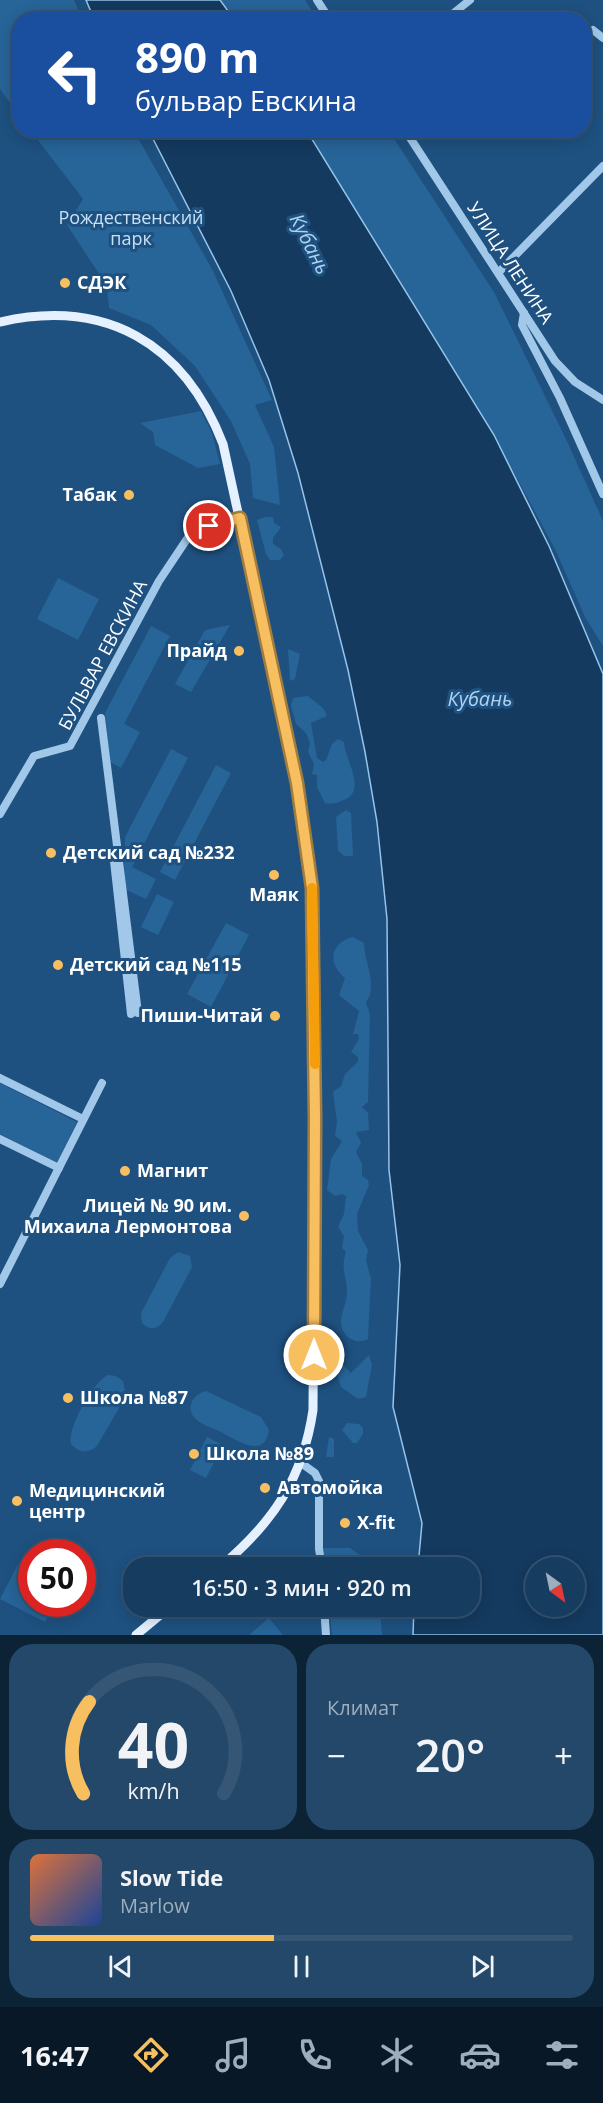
<!DOCTYPE html>
<html lang="ru">
<head>
<meta charset="utf-8">
<style>
  body { margin:0; font-family:"Open Sans",sans-serif; background:#234869; color:#f1f3f6; height:100vh; display:flex; flex-direction:column; font-size:22px; white-space:nowrap }
  * { box-sizing:border-box; margin:0 }
  p { font-size:20px; color:#9eaebd }
  .icon { flex:none; width:33px; height:33px; fill:none; stroke:currentColor; stroke-width:2; stroke-linecap:round; stroke-linejoin:round }
  .map { position:relative; height:1635px; overflow:hidden }
  .sheet { display:flex; flex-direction:column; gap:9px; padding:9px; background:#0c2235; flex:1 }
  .sheet>* { flex:none }
  .banner { position:absolute; left:12px; top:12px; width:579px; height:126px; border-radius:24px; box-shadow:0 3px 15px #0003,0 0 0 2px #355675; background:#1a4fa0; color:#fff; overflow:hidden }
  .needle { width:39px; rotate:147deg }
  .fabs { position:absolute; left:525px; top:1557px; display:grid; gap:12px }
  .fabs a { display:grid; place-items:center; width:60px; height:60px; border-radius:50%; background:#163d60; box-shadow:0 3px 15px #0003,0 0 0 2px #355675; font-size:30px }
  .speed { position:absolute; left:18px; top:1539px; display:flex; gap:12px; font-size:30px; font-weight:700; text-align:center }
  .speed>* { display:grid; place-content:center; width:78px; height:78px; border-radius:50%; background:#163d60; box-shadow:0 3px 15px #0003,0 0 0 2px #355675; line-height:1 }
  .speed .limit { border:9px solid #d22; background:#fff; color:#111 }
  .pin { position:absolute; display:grid; place-items:center; width:51px; height:51px; color:#fff; margin:-26px; border:3px solid #fff; border-radius:50%; box-shadow:0 2px 6px #0007 }
  .me { position:absolute; width:66px; margin:-33px; rotate:0deg; stroke-linejoin:round; filter:drop-shadow(0 0 4px #0008) }
  .turn { display:flex; align-items:center; gap:21px; height:126px; padding:0 24px; font-size:27px }
  .turn .icon { width:78px; height:78px; stroke-width:2.5 }
  .turn b { display:block; font-size:42px; line-height:51px }
  .big { font-size:45px; font-weight:600; line-height:1.1 }
  .sheet .card { flex:1; display:flex; flex-direction:column; justify-content:center; gap:9px; min-width:0; padding:0 21px; border-radius:24px; background:#234869 }
  .sheet .dial { align-items:center; gap:0 }
  .dial svg { height:156px; overflow:visible; fill:none; stroke:#355675; stroke-width:7; stroke-linecap:round; text-anchor:middle }
  .dial text { fill:#f1f3f6; stroke:none }
  .song { display:flex; align-items:center; gap:18px }
  .cover { width:72px; height:72px; border-radius:9px; background:linear-gradient(135deg,hsl(20 70% 55%),hsl(220 70% 35%)) }
  .played { height:6px; border-radius:3px; background:linear-gradient(90deg,#f8bf61 45%,#355675 45%) }
  .keys { display:flex; justify-content:space-around; direction:ltr }
  .heat { display:flex; justify-content:space-between; align-items:center; font-size:33px; direction:ltr }
  .sheet .tiles { flex:1; display:grid; gap:9px; grid-template-columns:1fr 1fr }
  .card:last-child { grid-column:span 2 }
  .trip { position:absolute; left:123px; top:1557px; width:357px; height:60px; border-radius:24px; background:#163d60; box-shadow:0 3px 15px #0003,0 0 0 2px #355675; font-weight:600; line-height:60px; text-align:center }
  .tab-bar { display:flex; height:96px; justify-content:space-around; align-items:center; background:#091826; color:#9eaebd }
  .tab-bar .icon { width:42px; height:42px }
  .tab-bar .selected { color:#f8bf61 }
  .tab-bar b { font-size:27px; color:#f1f3f6 }
  .map>svg:first-child { display:block }
  .green { fill:#276498 }
  .water { fill:#143a5f; stroke:#96c4ea; stroke-width:1.5; fill-rule:evenodd }
  .lines { fill:none; stroke-linecap:round; stroke-linejoin:round }
  .minor { stroke:#a2c8e9; stroke-width:8 }
  .major { stroke:#e5f1fe; stroke-width:9 }
  .route-casing { stroke:#a17c3f; stroke-width:15 }
  .route { stroke:#f8bf61; stroke-width:10 }
  .slow { stroke:#f59e0b; stroke-width:10 }
  .poi-dot { fill:#f8bf61; stroke:#1e5180; stroke-width:2 }
  .labels { text-anchor:middle; stroke-width:6; stroke-linejoin:round; paint-order:stroke }
  .park-label { font-size:18px; fill:#c6e0f6; stroke:#1e5180 }
  .street-label { font-size:18px; fill:#fff; stroke:#1e5180 }
  .poi-label { font-size:18px; font-weight:bold; fill:#fff; stroke:#1e5180; text-anchor:start }
  .water-label { font-size:20px; font-style:italic; fill:#aed2f0; stroke:#1e5180 }
</style>
</head>
<body>
<div class="map">
<svg width="603" height="1635" viewBox="0 0 603 1635">
  <rect width="100%" height="100%" fill="#1e5180"/>
  <g class="green">
    <path d="M0 0H74L82 19 20 20 19 115 0 89Z"/>
    <path d="M219 0H305L317 19H238Z"/>
    <path d="M31 131H134L212 269 272 400 255 405 274 447 280 505 253 498 250 464 231 421 195 366 151 325 109 308 107 286 67 225 83 199Z"/>
    <path d="M308 131H389L494 292 566 439 603 521V646L585 617 556 551 505 456Z"/>
    <path d="M201 411 212 433 220 464 198 468 155 445 153 432 140 423Z"/>
    <path d="M265 517H273L274 523 281 527 273 538V544L281 549 284 555 280 560H270L266 554 257 520Z"/>
    <path d="M58 578 99 599 78 640 37 619Z"/>
    <path d="M230 625 191 692 175 684 205 630Z"/>
    <path d="M151 626 170 636 124 724 140 732 121 768 110 762 105 713Z"/>
    <path d="M288 649 300 654 295 679 290 681Z"/>
    <path d="M308 696 324 709 327 716 311 723 317 758 323 762 326 760 332 744 338 739 344 742C344 758 368 791 344 800 337 803 332 805 325 803L317 787V775L312 774 314 764 308 752 310 743 306 733 296 724 291 706 293 698Z"/>
    <path d="M171 749 188 758 132 867 156 879 146 899 124 889 125 837Z"/>
    <path d="M216 765 231 773 175 880 160 872Z"/>
    <path d="M346 810 351 813 353 856H344L338 850 336 817Z"/>
    <path d="M157 894 174 902 158 935 141 927Z"/>
    <path d="M226 923 249 935 211 1007 187 994Z"/>
    <path d="M353 937 364 943C364 959 374 977 370 994 370 997 367 999 366 1003L370 1014 368 1102 362 1107 368 1113 369 1130 356 1132 361 1143 356 1152 362 1164V1176L368 1180 369 1185 357 1214 358 1231 368 1250 366 1260 371 1279 368 1339C355 1346 340 1336 341 1320 342 1310 347 1302 347 1292 347 1276 340 1270 346 1252L342 1248 344 1236 338 1227 344 1214 346 1196 342 1194 335 1196 327 1190 331 1159 342 1141 335 1136 337 1122 333 1092 341 1086 345 1074 358 1062V1057L351 1052 359 1039 358 1034H353L359 1011 339 995 345 978C327 963 330 943 353 937Z"/>
    <path d="M0 1083 77 1122 57 1163 0 1134Z"/>
    <path d="M178 1252 190 1256 192 1267 163 1322C157 1330 148 1330 142 1323L141 1313 170 1258Z"/>
    <path d="M369 1355 372 1365 366 1397 358 1399 341 1387 335 1367 339 1361 351 1373Z"/>
    <path d="M108 1375 116 1376 123 1381 126 1396 97 1446C88 1454 79 1453 71 1444 66 1430 94 1380 108 1375Z"/>
    <path d="M206 1391 261 1417 269 1430C265 1460 236 1440 221 1432 213 1428 198 1424 193 1416 186 1405 195 1393 206 1391Z"/>
    <path d="M347 1423 359 1424 363 1428V1434L357 1443H353L342 1430Z"/>
    <path d="M207 1437 223 1445 206 1478 190 1470Z"/>
    <path d="M329 1437 334 1439V1457H326Z"/>
    <path d="M323 1548H350L364 1558H380L393 1564 392 1567H324Z"/>
    <path d="M18 1564 31 1571 32 1604H54L45 1622 0 1599Z"/>
    <path d="M329 1607H380L382 1635H332Z"/>
    <path d="M269 1618 283 1635H249Z"/>
  </g>
  <g class="water">
    <path d="M86 0H220L234 19H94Z"/>
    <path d="M149 131H307L494 435 549 546 603 674V1635H413L414 1607 470 1606V1568L418 1567 422 1523 393 1407 400 1265 389 1170 387 919 377 822 365 752 348 670 298 473 269 380 231 291ZM536 1568H574V1606H536Z"/>
  </g>
  <g class="lines">
    <g class="minor">
      <path d="M317 0 330 20"/>
      <path d="M445 20 470 0"/>
      <path d="M593 30 603 38"/>
      <path d="M405 130 555 361 575 382 603 400"/>
      <path d="M499 272 603 166"/>
      <path d="M524 313 522 325 560 398 603 494"/>
      <path d="M101 718 138 1013"/>
      <path d="M0 814 34 756 70 746 159 581 193 530 240 518"/>
      <path d="M114 861 131 1014"/>
      <path d="M0 1078 83 1119"/>
      <path d="M0 1139 59 1168"/>
      <path d="M0 1284 102 1083"/>
      <path d="M301 1463 315 1473 319 1481V1549L322 1568"/>
      <path d="M324 1606 326 1635"/>
    </g>
    <g class="major">
      <path d="M0 322C106 298 184 343 223 444L297 783 312 888 315 1118 313 1410C303 1479 272 1524 219 1568"/>
      <path d="M136 1635 171 1606"/>
    </g>
  </g>
  <g class="lines">
    <g class="route-casing">
      <path id="route" d="M209 526 240 518 297 783 312 888 315 1118 314 1355"/>
    </g>
    <use href="#route" class="route"/>
    <path class="slow" d="M312 888 315 1064"/>
  </g>
  <g class="poi-dot">
    <circle cx="65" cy="283" r="6"/>
    <circle cx="129" cy="495" r="6"/>
    <circle cx="239" cy="651" r="6"/>
    <circle cx="51" cy="853" r="6"/>
    <circle cx="274" cy="875" r="6"/>
    <circle cx="58" cy="965" r="6"/>
    <circle cx="275" cy="1016" r="6"/>
    <circle cx="125" cy="1171" r="6"/>
    <circle cx="244" cy="1216" r="6"/>
    <circle cx="68" cy="1398" r="6"/>
    <circle cx="194" cy="1454" r="6"/>
    <circle cx="265" cy="1488" r="6"/>
    <circle cx="17" cy="1501" r="6"/>
    <circle cx="345" cy="1523" r="6"/>
  </g>
  <g class="labels">
    <g class="park-label">
      <text x="131" y="224">Рождественский<tspan x="131" dy="21">парк</tspan></text>
    </g>
    <g class="street-label">
      <text transform="translate(510 263) rotate(57)" y="6">УЛИЦА ЛЕНИНА</text>
      <text transform="translate(103 655) rotate(-62)" y="6">БУЛЬВАР ЕВСКИНА</text>
    </g>
    <g class="poi-label">
      <text x="77" y="289">СДЭК</text>
      <text x="117" y="501" text-anchor="end">Табак</text>
      <text x="227" y="657" text-anchor="end">Прайд</text>
      <text x="63" y="859">Детский сад №232</text>
      <text x="274" y="901" text-anchor="middle">Маяк</text>
      <text x="70" y="971">Детский сад №115</text>
      <text x="263" y="1022" text-anchor="end">Пиши-Читай</text>
      <text x="137" y="1177">Магнит</text>
      <text x="232" y="1212" text-anchor="end">Лицей № 90 им.<tspan x="232" dy="21">Михаила Лермонтова</tspan></text>
      <text x="80" y="1404">Школа №87</text>
      <text x="206" y="1460">Школа №89</text>
      <text x="277" y="1494">Автомойка</text>
      <text x="29" y="1497">Медицинский<tspan x="29" dy="21">центр</tspan></text>
      <text x="357" y="1529">X-fit</text>
    </g>
    <g class="water-label">
      <text transform="translate(310 244) rotate(63)" y="7">Кубань</text>
      <text x="480" y="706">Кубань</text>
    </g>
  </g>
</svg>
<div class="fabs">
<a><svg class="needle" viewBox="-14 -14 28 28"><path d="M0-13l5 13h-10z" fill="#e53935"/><path d="M0 13l5-13h-10z" fill="#9eaebd"/></svg></a>
</div>
<div class="speed"><div class="limit">50</div></div>
<div class="pin" style="left:209px;top:526px;background:#d93025"><svg class="icon" aria-label="arrive" viewBox="0 0 24 24"><path d="M6 21V4h12l-3 4 3 4H6"/></svg></div>
<svg class="me" style="left:314px;top:1355px" viewBox="-20 -20 40 40"><circle r="17" fill="#f8bf61" stroke="#fff" stroke-width="3"/><path d="M0-11L8 9 0 5-8 9z" fill="#fff"/></svg>
<div class="trip">16:50 · 3 мин · 920 m</div>
<div class="banner">
<div class="turn"><svg class="icon" aria-label="left" viewBox="0 0 24 24"><path d="M17 20v-9H6M10 6l-5 5 5 5"/></svg><div><b>890 m</b>бульвар Евскина</div></div>
</div>
</div>
<section class="sheet">
<div class="tiles">
<div class="card dial"><svg viewBox="0 0 100 80">
<path d="M14 69A42 42 0 1 1 86 69"/>
<path d="M14 69A42 42 0 0 1 17 22" stroke="#f8bf61"/>
<text x="50" y="56" font-size="32" font-weight="700">40</text>
<text x="50" y="72" font-size="11">km/h</text>
</svg></div>
<div class="card"><p>Климат</p>
<div class="heat"><a>−</a><b class="big">20°</b><a>+</a></div>
</div>
<div class="card">
<div class="song"><i class="cover"></i><div><b>Slow Tide</b><p>Marlow</p></div></div>
<div class="played"></div>
<div class="keys"><svg class="icon" aria-label="previous" viewBox="0 0 24 24"><path d="M18 5L8 12l10 7zM5 5v14"/></svg><svg class="icon" aria-label="pause" viewBox="0 0 24 24"><path d="M8 5v14M16 5v14"/></svg><svg class="icon" aria-label="next" viewBox="0 0 24 24"><path d="M6 5l10 7-10 7zM19 5v14"/></svg></div>
</div>
</div>
</section>
<nav class="tab-bar">
<b>16:47</b>
<svg class="icon selected" aria-label="directions" viewBox="0 0 24 24"><path d="M12 3l9 9-9 9-9-9zM9 14v-3h6M13 9l2 2-2 2"/></svg>
<svg class="icon" aria-label="music" viewBox="0 0 24 24"><path d="M9 18V5l10-2v13"/><circle cx="6" cy="18" r="3"/><circle cx="16" cy="16" r="3"/></svg>
<svg class="icon" aria-label="phone" viewBox="0 0 24 24"><path d="M5 4h4l2 5-3 2q2 4 5 5l2-3 5 2v4C11 20 4 13 5 4z"/></svg>
<svg class="icon" aria-label="climate" viewBox="0 0 24 24"><path d="M12 3v18M4 7l16 10M4 17L20 7"/></svg>
<svg class="icon" aria-label="car" viewBox="0 0 24 24"><path d="M5 17H2v-5l4-1 3-4h7l3 4 3 1v5h-3M9 17h6M6 11h13"/><circle cx="7" cy="17" r="2"/><circle cx="17" cy="17" r="2"/></svg>
<svg class="icon" aria-label="filters" viewBox="0 0 24 24"><path d="M4 7h16M4 17h16"/><circle cx="9" cy="7" r="2"/><circle cx="15" cy="17" r="2"/></svg>
</nav>
</body>
</html>
